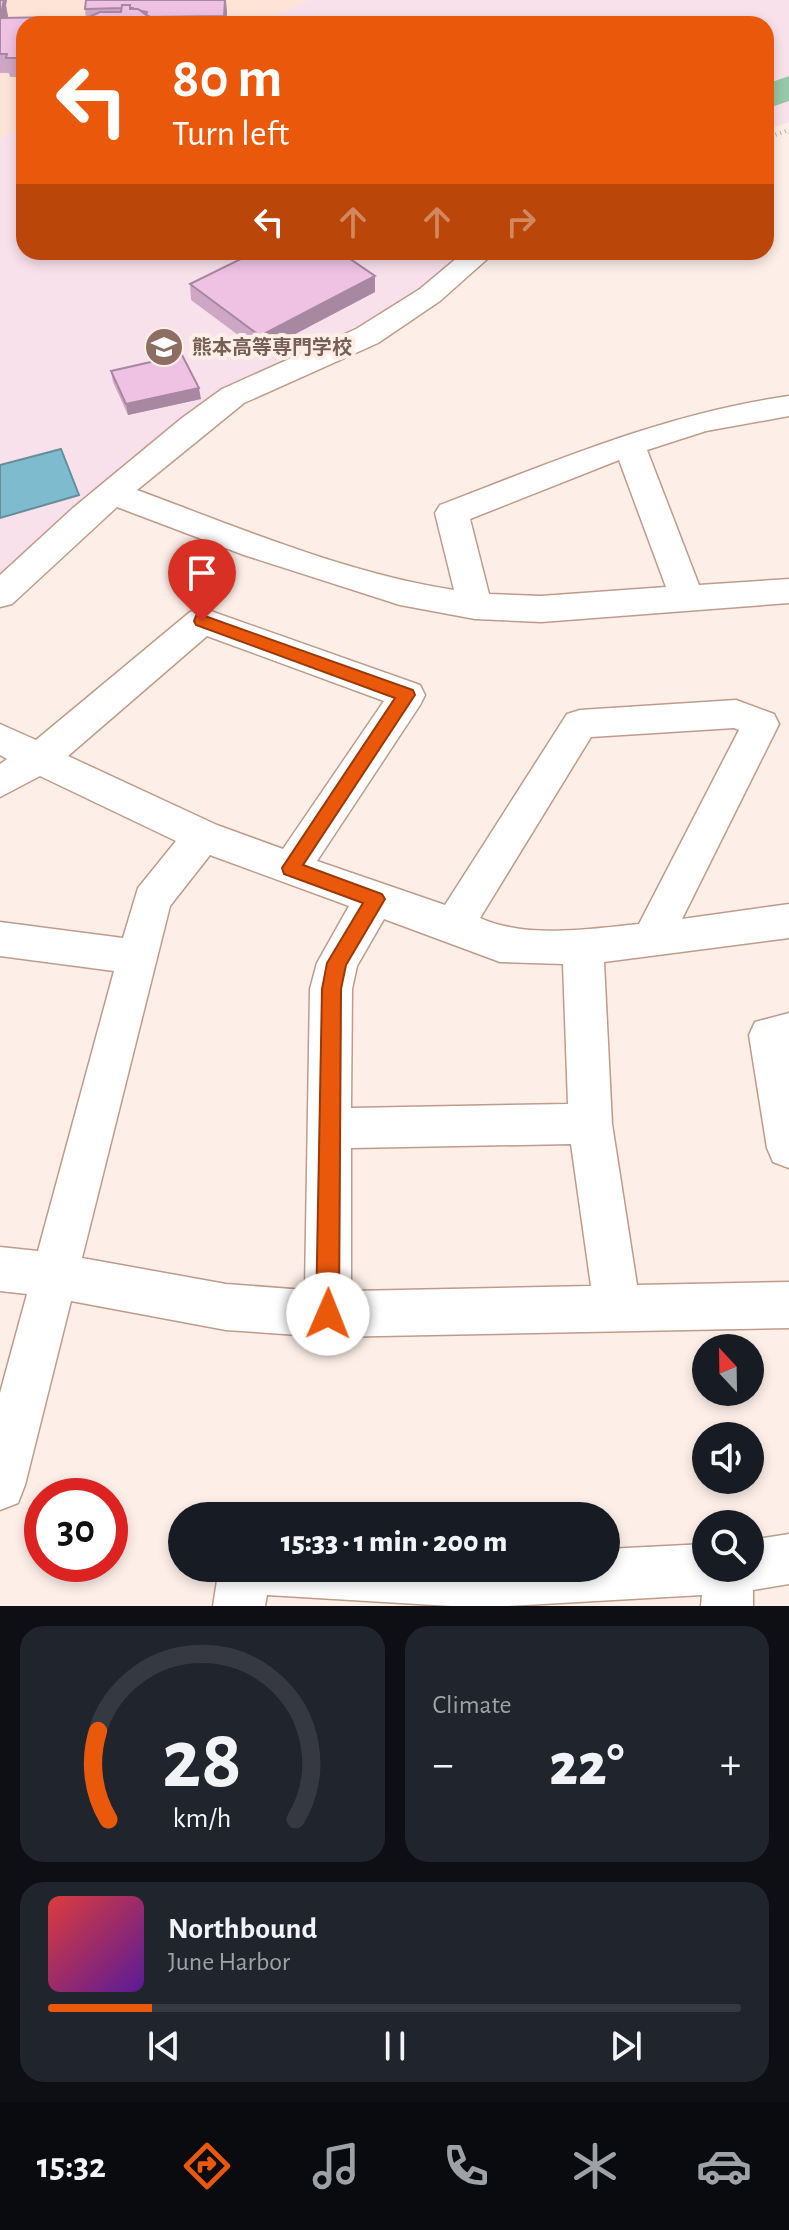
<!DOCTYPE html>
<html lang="en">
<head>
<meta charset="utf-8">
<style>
  body { margin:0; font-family:"Alegreya Sans","Noto Sans JP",sans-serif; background:#20242c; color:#f1f3f6; height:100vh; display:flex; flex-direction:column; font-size:30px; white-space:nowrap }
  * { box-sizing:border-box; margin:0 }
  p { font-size:26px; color:#9ea1a6 }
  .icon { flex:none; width:44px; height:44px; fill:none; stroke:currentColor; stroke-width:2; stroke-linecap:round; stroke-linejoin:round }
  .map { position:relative; height:1606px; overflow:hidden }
  .details { display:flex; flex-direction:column; gap:20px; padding:20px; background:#0d0f14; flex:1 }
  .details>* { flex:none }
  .guide { position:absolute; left:16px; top:16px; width:758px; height:244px; border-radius:24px; box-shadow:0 4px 12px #0003; background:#ea580c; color:#fff; overflow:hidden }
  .needle { width:52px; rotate:338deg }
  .fabs { position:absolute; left:692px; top:1334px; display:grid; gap:16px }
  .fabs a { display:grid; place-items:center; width:72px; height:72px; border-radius:50%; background:#171b24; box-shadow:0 4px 12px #0003; font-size:40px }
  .speed { position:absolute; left:24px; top:1478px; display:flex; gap:16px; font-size:40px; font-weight:700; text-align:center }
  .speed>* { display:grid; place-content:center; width:104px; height:104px; border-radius:50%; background:#171b24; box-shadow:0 4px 12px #0003; line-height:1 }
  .speed .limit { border:12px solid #d22; background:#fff; color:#111 }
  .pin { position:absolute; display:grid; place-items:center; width:68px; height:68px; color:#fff; margin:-82px -34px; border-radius:50% 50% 50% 0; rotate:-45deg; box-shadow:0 0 8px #0007 }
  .pin .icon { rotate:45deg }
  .me { position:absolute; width:88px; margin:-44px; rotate:1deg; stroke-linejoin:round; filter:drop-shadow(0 0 6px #0008) }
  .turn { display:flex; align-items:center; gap:28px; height:168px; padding:0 24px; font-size:36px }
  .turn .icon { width:104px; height:104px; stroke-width:2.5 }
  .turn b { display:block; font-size:56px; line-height:68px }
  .lanes { display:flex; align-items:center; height:76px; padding:0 24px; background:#0003; justify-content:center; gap:40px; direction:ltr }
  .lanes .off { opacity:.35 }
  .big { font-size:60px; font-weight:800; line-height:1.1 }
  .details .widget { flex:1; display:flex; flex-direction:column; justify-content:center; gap:12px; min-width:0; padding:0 28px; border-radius:24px; background:#20242c }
  .details .dial { align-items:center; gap:0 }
  .dial svg { height:208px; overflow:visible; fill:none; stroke:#363941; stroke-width:7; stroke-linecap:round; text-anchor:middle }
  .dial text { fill:#f1f3f6; stroke:none }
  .song { display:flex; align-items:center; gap:24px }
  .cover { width:96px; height:96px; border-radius:12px; background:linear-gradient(135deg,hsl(0 70% 55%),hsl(270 70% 35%)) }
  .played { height:8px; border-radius:4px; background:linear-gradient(90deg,#ea580c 15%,#363941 15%) }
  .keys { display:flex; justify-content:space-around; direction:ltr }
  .heat { display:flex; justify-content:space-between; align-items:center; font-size:44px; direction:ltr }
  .details .tiles { flex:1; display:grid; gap:20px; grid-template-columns:1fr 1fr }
  .widget:last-child { grid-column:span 2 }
  .trip { position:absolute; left:168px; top:1502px; width:452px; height:80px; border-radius:40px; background:#171b24; box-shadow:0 4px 12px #0003; font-weight:800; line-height:80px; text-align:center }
  .dock { display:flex; height:128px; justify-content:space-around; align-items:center; background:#090b0e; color:#9ea1a6 }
  .dock .icon { width:56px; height:56px }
  .dock .on { color:#ea580c }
  .dock b { font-size:36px; color:#f1f3f6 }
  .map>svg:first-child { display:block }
  .built { fill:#fee4d7 }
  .education { fill:#f9e1ec }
  .forest { fill:#96c8a9 }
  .water { fill:#7ebbcf; stroke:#668d99; stroke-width:2 }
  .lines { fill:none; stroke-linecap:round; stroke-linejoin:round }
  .minor-casing { stroke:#bd9c8b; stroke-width:3 }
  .path { stroke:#b7aaa3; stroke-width:4; stroke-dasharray:1 4; stroke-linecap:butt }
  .minor { fill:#fff; fill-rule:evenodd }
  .wall { fill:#cea7c4 }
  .shaded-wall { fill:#a788a0 }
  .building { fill:#efc2e4; stroke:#a788a0; stroke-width:2 }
  .route { fill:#ea580c; stroke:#983908; stroke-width:2 }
  .labels { text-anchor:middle; stroke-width:8; stroke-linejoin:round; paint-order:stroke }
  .far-education-label { font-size:20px; font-weight:bold; fill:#785e54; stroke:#fdefe8; text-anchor:start }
</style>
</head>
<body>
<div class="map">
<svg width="789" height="1606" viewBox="0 0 789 1606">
  <rect width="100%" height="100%" fill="#fdefe8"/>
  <path class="built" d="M0 0H310L256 24H24V127L0 138Z"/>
  <g class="education">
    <path d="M310 0H789V122L766 130V24H256Z"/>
    <path d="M24 127V252H466L418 292 359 331 295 362 0 578V138Z"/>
  </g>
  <path class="forest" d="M789 76V101L766 109V84Z"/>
  <path class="water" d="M61 449 79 495 0 518V465Z"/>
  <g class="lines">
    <g class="minor-casing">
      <g id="minor">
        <path d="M464 252H495L440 301 378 343 244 403 137 490C240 528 345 573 454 590L435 513 440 505C555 461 667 413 789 396V416L706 431 647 450 699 585 789 579V603L541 622 475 619 400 605 244 555 117 507 12 604 0 607V575L73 508 182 418 222 389 356 329 420 289ZM619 460 666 587 541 596 489 594 470 519Z"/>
        <path d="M202 608 420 685 425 695 420 705 317 861 445 905 567 714 580 710 736 700 774 714 779 724 682 919 789 904V938L604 962 612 1124 637 1285 789 1282V1328L328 1337 226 1330 71 1301 25 1485 18 1503 0 1510V1393L27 1294 0 1291V1247L38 1251 114 971 0 956V922L123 938 138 888 176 841 40 776 0 797V764L7 759 0 755V724L36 740 190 612ZM207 636 384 701 283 849 217 825 68 756ZM734 728 739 730 639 924C588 929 528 939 480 918L591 737ZM210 855 349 906 317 963 310 989 305 1290 226 1284 82 1258 170 906ZM384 919 500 962 563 964 568 1104 351 1108 352 989 357 966ZM571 1144 591 1286 351 1291V1148Z"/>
        <path d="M789 1013V1168L773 1162 767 1148 749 1035 755 1022Z"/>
        <path d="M789 1534V1584L753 1590V1606H701L702 1595 508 1606H451L267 1595 265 1606H213L219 1568H606V1549L706 1544V1568H750V1540Z"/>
      </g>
    </g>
    <path class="path" d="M766 138 789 130"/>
    <use href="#minor" class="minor"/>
  </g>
  <g class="wall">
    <path d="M0 0H19H7L6 5 7 18 24 24V77H10L9 73H0Z"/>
    <path d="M86 0 227 12 226 24H74L86 18 85 9Z"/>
    <path d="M190 284 375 292 261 352 191 300Z"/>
    <path d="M111 371 201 399 128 415 113 382Z"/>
  </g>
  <g class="shaded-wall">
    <path d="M0 0H7L6 5 8 16 4 37 0 18Z"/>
    <path d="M226 0 227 12 226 24H225L224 16Z"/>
    <path d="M375 276V292L261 352 260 336Z"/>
    <path d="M199 388 201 399 128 415 126 404Z"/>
  </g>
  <g class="building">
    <path d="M0 0H4L0 18 55 17 53 24H24V58H6L7 54H0Z"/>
    <path d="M86 0H225L224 16 150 17 146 15 147 12 133 9V8H130V5H122V8L85 9Z"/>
    <path d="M122 5H130V9H138L156 22V24H74L100 12H121Z"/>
    <path d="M255 252H340L375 276 260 336 190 284Z"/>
    <path d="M182 355 199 388 126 404 111 371Z"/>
  </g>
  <path class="route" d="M202 615 413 690 415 695 303 865 382 894 385 899 346 965 341 989 339 1314 336 1321 328 1325 320 1321 316 1314 322 989 327 963 363 903 284 874 282 868 395 698 196 625 194 621 196 616Z"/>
  <defs>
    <g id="university-disc" transform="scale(2)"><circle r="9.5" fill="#8d6e63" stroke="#fdefe8"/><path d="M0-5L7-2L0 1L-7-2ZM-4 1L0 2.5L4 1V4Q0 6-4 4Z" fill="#fff"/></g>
  </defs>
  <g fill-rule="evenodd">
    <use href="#university-disc" x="164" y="347"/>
  </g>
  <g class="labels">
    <g class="far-education-label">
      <text x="192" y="354">熊本高等専門学校</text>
    </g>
  </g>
</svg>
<div class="fabs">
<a><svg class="needle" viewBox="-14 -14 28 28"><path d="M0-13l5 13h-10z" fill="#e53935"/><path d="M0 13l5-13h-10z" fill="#9ea1a6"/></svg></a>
<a><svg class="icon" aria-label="sound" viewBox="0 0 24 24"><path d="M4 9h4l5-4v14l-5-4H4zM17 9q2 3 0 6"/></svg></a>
<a><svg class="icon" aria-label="search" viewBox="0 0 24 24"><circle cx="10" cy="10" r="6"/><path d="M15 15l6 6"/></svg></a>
</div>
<div class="speed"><div class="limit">30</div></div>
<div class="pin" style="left:202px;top:621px;background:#d93025"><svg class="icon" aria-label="arrive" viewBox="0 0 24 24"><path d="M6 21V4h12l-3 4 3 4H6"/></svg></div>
<svg class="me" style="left:328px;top:1314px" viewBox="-20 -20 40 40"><circle r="19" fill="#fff"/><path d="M0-13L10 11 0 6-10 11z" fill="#ea580c"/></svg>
<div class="trip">15:33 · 1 min · 200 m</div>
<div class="guide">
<div class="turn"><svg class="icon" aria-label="left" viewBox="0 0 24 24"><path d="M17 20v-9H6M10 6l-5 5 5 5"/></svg><div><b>80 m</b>Turn left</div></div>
<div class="lanes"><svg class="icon" aria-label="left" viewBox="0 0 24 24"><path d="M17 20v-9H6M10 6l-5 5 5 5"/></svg><svg class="icon off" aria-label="ahead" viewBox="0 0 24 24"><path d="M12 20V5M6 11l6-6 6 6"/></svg><svg class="icon off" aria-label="ahead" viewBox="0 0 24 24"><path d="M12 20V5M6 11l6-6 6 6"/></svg><svg class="icon off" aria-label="right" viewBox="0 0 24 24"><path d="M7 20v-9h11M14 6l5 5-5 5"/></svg></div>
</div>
</div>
<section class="details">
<div class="tiles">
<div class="widget dial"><svg viewBox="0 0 100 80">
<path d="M14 69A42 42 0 1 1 86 69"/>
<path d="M14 69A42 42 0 0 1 10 35" stroke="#ea580c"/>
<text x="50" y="56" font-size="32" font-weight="700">28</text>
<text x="50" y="72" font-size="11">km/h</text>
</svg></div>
<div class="widget"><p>Climate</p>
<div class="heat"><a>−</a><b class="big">22°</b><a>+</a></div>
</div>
<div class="widget">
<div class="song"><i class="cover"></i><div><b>Northbound</b><p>June Harbor</p></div></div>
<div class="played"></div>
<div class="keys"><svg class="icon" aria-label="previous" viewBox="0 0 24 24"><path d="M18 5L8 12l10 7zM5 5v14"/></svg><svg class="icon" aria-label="pause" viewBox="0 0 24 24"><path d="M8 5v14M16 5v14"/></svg><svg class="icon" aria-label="next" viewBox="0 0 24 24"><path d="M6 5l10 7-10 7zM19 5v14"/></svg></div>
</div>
</div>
</section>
<nav class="dock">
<b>15:32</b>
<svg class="icon on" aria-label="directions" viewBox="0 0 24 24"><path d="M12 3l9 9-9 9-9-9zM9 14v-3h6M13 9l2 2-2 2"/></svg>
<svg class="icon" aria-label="music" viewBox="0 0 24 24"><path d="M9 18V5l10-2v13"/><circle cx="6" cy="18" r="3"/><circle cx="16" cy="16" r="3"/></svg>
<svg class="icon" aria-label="phone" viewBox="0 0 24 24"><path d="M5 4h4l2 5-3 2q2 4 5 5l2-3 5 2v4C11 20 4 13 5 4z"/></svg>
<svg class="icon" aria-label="climate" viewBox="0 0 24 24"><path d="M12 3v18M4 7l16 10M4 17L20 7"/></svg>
<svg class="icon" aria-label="car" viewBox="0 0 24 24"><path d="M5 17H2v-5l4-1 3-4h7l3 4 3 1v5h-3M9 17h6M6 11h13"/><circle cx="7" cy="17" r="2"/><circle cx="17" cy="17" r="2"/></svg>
</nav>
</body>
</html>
